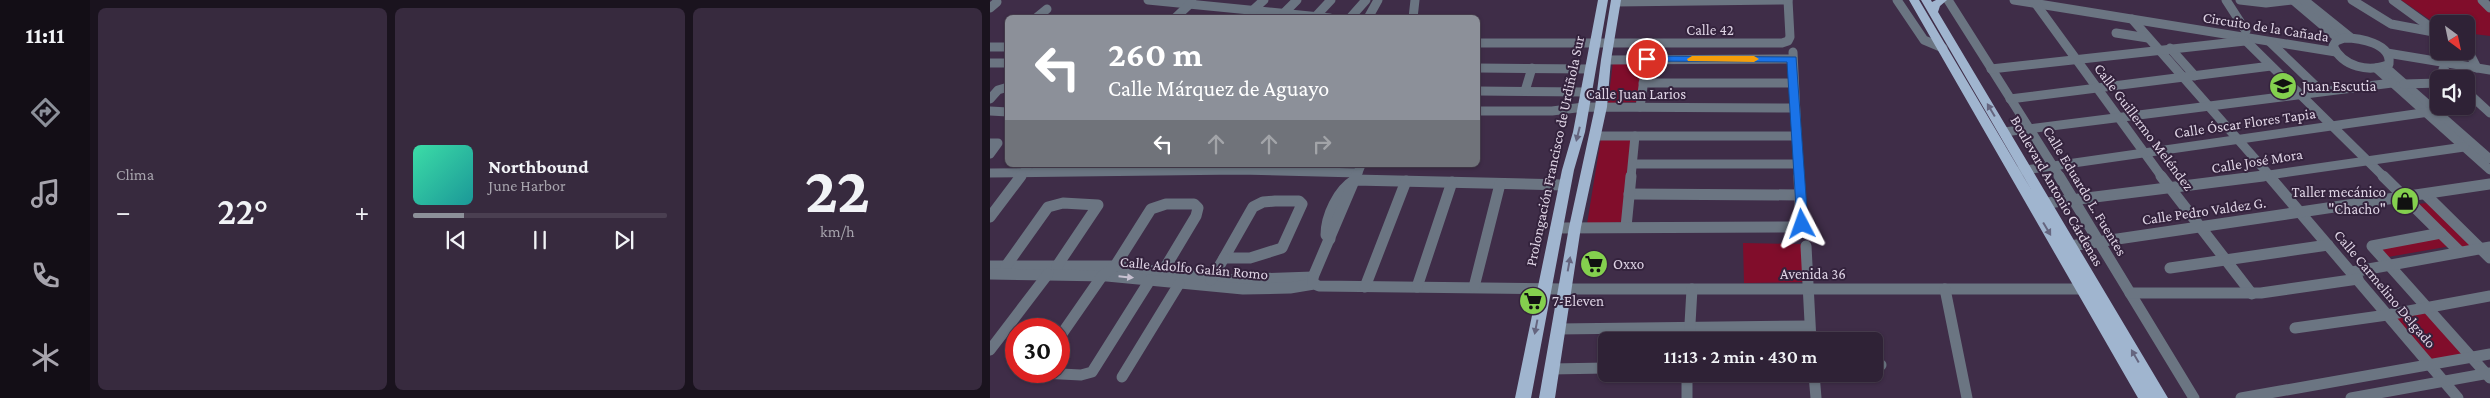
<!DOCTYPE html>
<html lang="es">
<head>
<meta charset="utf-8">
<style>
  body { margin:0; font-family:"Crimson Pro",serif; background:#372a3e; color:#f1f3f6; height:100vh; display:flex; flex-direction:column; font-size:19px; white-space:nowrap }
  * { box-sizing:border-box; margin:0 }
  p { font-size:16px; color:#a7a4ad }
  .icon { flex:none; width:28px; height:28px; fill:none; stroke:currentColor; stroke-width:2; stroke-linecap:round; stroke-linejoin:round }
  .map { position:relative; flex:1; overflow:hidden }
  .panel { display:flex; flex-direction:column; gap:8px; padding:8px; background:#1a131e; width:900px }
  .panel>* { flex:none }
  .guide { position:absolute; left:15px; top:15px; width:475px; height:152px; border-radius:8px; box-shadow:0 1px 4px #0004,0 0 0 1px #4a3f51; background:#8c9099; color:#fff; overflow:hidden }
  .needle { width:32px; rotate:147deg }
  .buttons { position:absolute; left:1440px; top:15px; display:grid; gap:10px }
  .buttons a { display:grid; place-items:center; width:45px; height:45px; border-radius:8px; background:#2f2236; box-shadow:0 1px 4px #0004,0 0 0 1px #4a3f51; font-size:25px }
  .speed { position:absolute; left:15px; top:318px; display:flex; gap:10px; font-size:25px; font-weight:700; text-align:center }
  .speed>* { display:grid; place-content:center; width:65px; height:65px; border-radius:50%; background:#2f2236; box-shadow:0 1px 4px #0004,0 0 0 1px #4a3f51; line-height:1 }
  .speed .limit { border:8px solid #d22; background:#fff; color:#111 }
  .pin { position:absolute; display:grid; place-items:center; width:42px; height:42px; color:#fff; margin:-21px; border:2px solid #fff; border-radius:50%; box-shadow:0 1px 5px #0007 }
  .me { position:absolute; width:55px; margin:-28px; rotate:356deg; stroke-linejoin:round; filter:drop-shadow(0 0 4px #0008) }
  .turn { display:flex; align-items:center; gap:18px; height:105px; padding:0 20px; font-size:22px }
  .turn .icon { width:65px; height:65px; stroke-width:2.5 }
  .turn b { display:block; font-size:35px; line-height:42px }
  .lanes { display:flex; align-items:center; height:48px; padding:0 20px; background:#0003; justify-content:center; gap:25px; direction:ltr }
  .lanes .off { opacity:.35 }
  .big { font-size:38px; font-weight:600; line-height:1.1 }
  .panel .tile { flex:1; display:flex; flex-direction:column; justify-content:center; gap:8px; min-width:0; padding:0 18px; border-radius:8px; background:#372a3e }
  .panel .dial { align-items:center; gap:0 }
  .dial b { font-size:65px; line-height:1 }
  .song { display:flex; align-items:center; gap:15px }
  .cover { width:60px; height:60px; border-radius:8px; background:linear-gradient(135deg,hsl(160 70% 55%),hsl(180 70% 35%)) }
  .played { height:5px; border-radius:2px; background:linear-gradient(90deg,#8c9099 20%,#4a3f51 20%) }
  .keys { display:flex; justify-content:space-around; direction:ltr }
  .heat { display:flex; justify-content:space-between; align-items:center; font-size:28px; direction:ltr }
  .panel .tiles { flex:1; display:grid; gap:8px; grid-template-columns:repeat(3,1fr) }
  .trip { position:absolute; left:608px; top:332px; width:285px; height:50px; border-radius:8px; background:#2f2236; box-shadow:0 1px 4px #0004,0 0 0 1px #4a3f51; font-weight:600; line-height:50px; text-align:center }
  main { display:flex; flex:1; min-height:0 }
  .tab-bar { display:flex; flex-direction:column; width:90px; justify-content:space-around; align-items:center; background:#130e16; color:#a7a4ad }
  .tab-bar .icon { width:35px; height:35px }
  .tab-bar .current { color:#8c9099 }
  .tab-bar b { font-size:22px; color:#f1f3f6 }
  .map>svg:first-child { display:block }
  .green { fill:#810d2b }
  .building { fill:#9d408d; stroke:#af8fa7 }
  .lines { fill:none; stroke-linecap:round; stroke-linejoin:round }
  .minor-far1 { stroke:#6b7582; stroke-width:9 }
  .minor { stroke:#6b7582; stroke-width:11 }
  .major { fill:#a0b5cf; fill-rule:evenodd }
  .oneway { fill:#65657f }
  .oneway2 { fill:#c8c1d1 }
  .route { fill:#1a73e8; stroke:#114b97 }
  .slow { fill:#f59e0b }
  .labels { text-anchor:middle; stroke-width:4; stroke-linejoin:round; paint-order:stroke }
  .street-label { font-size:15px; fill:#dfd4e5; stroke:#34233d }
  .poi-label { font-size:15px; fill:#dfd4e5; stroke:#34233d; text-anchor:start }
</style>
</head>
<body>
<main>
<nav class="tab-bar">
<b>11:11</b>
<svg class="icon current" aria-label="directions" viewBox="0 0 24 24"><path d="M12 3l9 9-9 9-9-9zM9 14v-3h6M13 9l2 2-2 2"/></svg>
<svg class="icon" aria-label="music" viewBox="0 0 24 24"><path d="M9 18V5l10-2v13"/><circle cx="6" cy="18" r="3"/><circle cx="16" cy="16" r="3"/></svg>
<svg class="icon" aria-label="phone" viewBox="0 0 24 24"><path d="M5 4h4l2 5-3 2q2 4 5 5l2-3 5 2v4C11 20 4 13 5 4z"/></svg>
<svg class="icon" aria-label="climate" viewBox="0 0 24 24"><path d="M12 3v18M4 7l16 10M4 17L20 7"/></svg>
</nav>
<section class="panel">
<div class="tiles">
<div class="tile"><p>Clima</p>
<div class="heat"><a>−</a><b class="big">22°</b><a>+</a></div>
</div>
<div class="tile">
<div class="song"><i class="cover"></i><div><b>Northbound</b><p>June Harbor</p></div></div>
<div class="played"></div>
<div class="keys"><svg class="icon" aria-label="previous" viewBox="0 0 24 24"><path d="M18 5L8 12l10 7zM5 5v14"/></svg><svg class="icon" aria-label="pause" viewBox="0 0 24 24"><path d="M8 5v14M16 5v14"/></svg><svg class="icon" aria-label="next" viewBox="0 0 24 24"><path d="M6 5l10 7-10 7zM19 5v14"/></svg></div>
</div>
<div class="tile dial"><b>22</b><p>km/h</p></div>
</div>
</section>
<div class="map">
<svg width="1500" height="398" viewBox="0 0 1500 398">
  <rect width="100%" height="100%" fill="#3f2d48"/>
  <g class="green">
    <path d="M1411 0H1488L1500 12V36L1476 33V24H1449V26Z"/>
    <path d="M623 62H655L649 102 618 103Z"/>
    <path d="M611 138H644L634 222 597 224Z"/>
    <path d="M1438 203 1482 246 1471 248 1426 204Z"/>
    <path d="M1451 237 1461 246 1398 257 1389 246Z"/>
    <path d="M753 243 811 244 814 282 754 283Z"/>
    <path d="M1435 309 1476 355 1442 361 1401 315Z"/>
  </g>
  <path class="building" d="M598 256H612L610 272H596Z"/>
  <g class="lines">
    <g class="minor-far1">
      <path d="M158 0 340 18"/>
      <path d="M907 0 934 40 953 48"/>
      <path d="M958 0 1070 177"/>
      <path d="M1024 0 1346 52"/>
      <path d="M1043 0 1172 177"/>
      <path d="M1236 0 1256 31"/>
      <path d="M1250 0 1276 3 1302 0"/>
      <path d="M1303 0 1349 39"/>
      <path d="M1314 0 1360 37"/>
      <path d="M1362 0 1401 24 1449 33"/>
      <path d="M1403 0 1447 32"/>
      <path d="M1492 0 1500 8"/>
      <path d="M626 2 798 0"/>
      <path d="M0 8 7 2"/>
      <path d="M263 10 274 0"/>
      <path d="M294 13 307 0"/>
      <path d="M326 16 341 0"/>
      <path d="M46 18 57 9"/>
      <path d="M185 18 202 2"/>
      <path d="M360 18 376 0"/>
      <path d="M378 18 388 0"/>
      <path d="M423 18 425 0"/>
      <path d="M1142 19 1281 177"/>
      <path d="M1126 33 1158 38"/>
      <path d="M1252 37 1394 177"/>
      <path d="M1354 38C1369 38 1402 43 1399 64 1379 73 1353 67 1343 46L1346 41Z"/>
      <path d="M1280 42 1331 91"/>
      <path d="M488 43H792L798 41 800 37 798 0"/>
      <path d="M1476 46 1487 68"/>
      <path d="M0 47H18"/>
      <path d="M1180 48 1205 76"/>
      <path d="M803 52 809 177"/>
      <path d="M1397 53 1500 70"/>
      <path d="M616 60 802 59"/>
      <path d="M0 63H18"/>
      <path d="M1395 67 1500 159"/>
      <path d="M488 68 600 69"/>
      <path d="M1386 68 1500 170"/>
      <path d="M1001 69 1255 41"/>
      <path d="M1453 69 1463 79"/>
      <path d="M653 83H803"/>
      <path d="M1414 84 1449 83"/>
      <path d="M488 91 596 92"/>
      <path d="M535 91 542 68"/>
      <path d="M1476 91 1500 113"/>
      <path d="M0 99 8 90 18 87"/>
      <path d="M1020 99 1281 66"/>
      <path d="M650 107 657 59"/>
      <path d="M0 111 18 112"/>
      <path d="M488 111H562L594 107 805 108"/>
      <path d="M1014 132 1402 83"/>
      <path d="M604 136H807"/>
      <path d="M0 143H8L0 154"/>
      <path d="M643 164H808"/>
      <path d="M1028 171 1446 111"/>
      <path d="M0 173 250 170 368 173"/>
      <path d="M30 177 37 168"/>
      <path d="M366 177 371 165"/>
      <path d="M641 177 645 136"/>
      <path d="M1265 177 1474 147"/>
    </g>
    <g class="minor">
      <path d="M1069 176 1204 398"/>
      <path d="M1171 176 1262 294"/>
      <path d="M1279 176 1468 398"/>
      <path d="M1393 176 1470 252"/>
      <path d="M639 194 810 195"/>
      <path d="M1436 195 1500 258"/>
      <path d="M285 201H309L312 204 292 248 260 258H234L263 207 273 202Z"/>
      <path d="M1049 204 1273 176"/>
      <path d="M0 217 31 176"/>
      <path d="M636 227 641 176"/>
      <path d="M566 228 811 227 809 176"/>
      <path d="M1451 233 1382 246 1500 378"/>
      <path d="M340 239 336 235C336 216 348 190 365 180L575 185"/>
      <path d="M816 246 821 341"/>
      <path d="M1080 246 1500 184"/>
      <path d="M0 266H125L233 280 323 277"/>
      <path d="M16 266 58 207 73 203 108 205 67 266"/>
      <path d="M1180 268 1338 245"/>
      <path d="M1362 272 1500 247"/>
      <path d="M0 274 117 276 253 289 300 288 324 284 329 286 575 289H1093"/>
      <path d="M221 280 234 258"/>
      <path d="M323 283V277L366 176"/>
      <path d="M375 287 416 181"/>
      <path d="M427 287 462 182"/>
      <path d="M484 287 510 184"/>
      <path d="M955 289 977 398"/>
      <path d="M1140 293H1271L1368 279"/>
      <path d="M1305 328 1397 315 1500 296"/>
      <path d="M568 329 819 326"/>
      <path d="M69 338 112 276 125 266 161 209 176 204H204L208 208 206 216 173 271"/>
      <path d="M699 341 702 289"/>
      <path d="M0 350 58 274"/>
      <path d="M884 365H891"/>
      <path d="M561 369 616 368"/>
      <path d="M49 371 51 373 91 375 102 372 160 280"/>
      <path d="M697 374V398"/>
      <path d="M824 374 826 398"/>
      <path d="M132 377 189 284"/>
      <path d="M1251 398 1500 354"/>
      <path d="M1361 398 1500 373"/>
    </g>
    <g class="major">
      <path d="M608 0H618L595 132 584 170 541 398H525L572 170 583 132Z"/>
      <path d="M621 0H631L621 60 617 107 591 227 565 398H549L579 227 605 107 611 60Z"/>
      <path d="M919 0H929L1042 191 931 0H941L942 2 946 0H957L950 6 948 12 1178 398H1148Z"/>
    </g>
  </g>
  <defs><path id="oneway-solid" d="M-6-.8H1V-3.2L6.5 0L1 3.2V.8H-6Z" transform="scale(1.25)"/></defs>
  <g class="oneway">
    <use href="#oneway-solid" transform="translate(1001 110) rotate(-121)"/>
    <use href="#oneway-solid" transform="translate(588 134) rotate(104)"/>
    <use href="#oneway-solid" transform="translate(1057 229) rotate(59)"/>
    <use href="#oneway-solid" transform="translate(579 264) rotate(-80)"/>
    <use href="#oneway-solid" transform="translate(546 327) rotate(101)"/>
    <use href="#oneway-solid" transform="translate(1145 356) rotate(-120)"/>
  </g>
  <use class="oneway2" href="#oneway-solid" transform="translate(136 277) rotate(6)"/>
  <path class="route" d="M657 56 806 57 818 224 817 227 812 228 807 224 797 62 654 61 652 59Z"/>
  <path class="slow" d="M702 56H764L769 59 764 62 698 61 697 59Z"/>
  <defs>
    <g id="university-disc" transform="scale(1.4375)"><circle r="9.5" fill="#84d04e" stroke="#34233d"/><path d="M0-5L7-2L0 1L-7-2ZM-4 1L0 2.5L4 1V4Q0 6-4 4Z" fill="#111"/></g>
    <g id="shop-disc" transform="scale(1.4375)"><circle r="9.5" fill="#84d04e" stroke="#34233d"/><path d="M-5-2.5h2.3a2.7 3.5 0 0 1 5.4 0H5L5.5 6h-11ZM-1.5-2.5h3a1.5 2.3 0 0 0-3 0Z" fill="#111"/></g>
    <g id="supermarket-disc" transform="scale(1.4375)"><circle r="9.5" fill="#84d04e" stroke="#34233d"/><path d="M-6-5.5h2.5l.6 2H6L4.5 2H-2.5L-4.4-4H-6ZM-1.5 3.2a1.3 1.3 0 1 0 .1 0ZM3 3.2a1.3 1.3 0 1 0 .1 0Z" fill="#111"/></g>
  </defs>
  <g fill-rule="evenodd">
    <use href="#university-disc" x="1293" y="86"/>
    <use href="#shop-disc" x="1415" y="201"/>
    <use href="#supermarket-disc" x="604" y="264"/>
    <use href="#supermarket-disc" x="543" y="301"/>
  </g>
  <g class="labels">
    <g class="street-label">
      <text transform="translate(1276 27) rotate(9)" y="5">Circuito de la Cañada</text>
      <text x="720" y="35">Calle 42</text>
      <text x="646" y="99">Calle Juan Larios</text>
      <text transform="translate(1255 123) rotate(-8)" y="5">Calle Óscar Flores Tapia</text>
      <text transform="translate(1154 127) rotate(53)" y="5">Calle Guillermo Meléndez</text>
      <text transform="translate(565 151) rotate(-78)" y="5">Prolongación Francisco de Urdiñola Sur</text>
      <text transform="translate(1267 161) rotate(-9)" y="5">Calle José Mora</text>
      <text transform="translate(1067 191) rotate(60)" y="5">Boulevard Antonio Cárdenas</text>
      <text transform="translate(1095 191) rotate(59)" y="5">Calle Eduardo L. Fuentes</text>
      <text transform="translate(1214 211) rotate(-8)" y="5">Calle Pedro Valdez G.</text>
      <text transform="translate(204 268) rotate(5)" y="5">Calle Adolfo Galán Romo</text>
      <text x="823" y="279">Avenida 36</text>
      <text transform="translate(1395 289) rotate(50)" y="5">Calle Carmelino Delgado</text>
    </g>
    <g class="poi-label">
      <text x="1312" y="91">Juan Escutia</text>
      <text x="1396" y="197" text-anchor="end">Taller mecánico<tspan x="1396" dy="17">"Chacho"</tspan></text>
      <text x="623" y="269">Oxxo</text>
      <text x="562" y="306">7-Eleven</text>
    </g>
  </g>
</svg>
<div class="buttons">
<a><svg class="needle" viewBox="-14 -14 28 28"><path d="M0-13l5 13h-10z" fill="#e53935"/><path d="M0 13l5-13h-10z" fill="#a7a4ad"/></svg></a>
<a><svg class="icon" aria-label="sound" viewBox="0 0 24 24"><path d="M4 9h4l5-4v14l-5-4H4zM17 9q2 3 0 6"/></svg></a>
</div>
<div class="speed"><div class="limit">30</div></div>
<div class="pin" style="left:657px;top:59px;background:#d93025"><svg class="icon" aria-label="arrive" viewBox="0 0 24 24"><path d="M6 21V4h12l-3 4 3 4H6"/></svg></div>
<svg class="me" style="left:812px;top:224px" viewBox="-20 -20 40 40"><path d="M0-17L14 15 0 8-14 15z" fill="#1a73e8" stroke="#fff" stroke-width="4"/></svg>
<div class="trip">11:13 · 2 min · 430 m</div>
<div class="guide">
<div class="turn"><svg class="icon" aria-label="left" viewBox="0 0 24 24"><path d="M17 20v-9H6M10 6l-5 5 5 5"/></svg><div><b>260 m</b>Calle Márquez de Aguayo</div></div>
<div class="lanes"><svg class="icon" aria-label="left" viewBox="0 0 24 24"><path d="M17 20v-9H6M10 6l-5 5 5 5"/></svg><svg class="icon off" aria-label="ahead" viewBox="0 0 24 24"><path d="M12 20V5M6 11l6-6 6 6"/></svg><svg class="icon off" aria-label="ahead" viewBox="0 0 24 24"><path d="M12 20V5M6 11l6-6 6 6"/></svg><svg class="icon off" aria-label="right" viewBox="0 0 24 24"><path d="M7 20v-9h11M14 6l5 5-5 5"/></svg></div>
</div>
</div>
</main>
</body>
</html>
